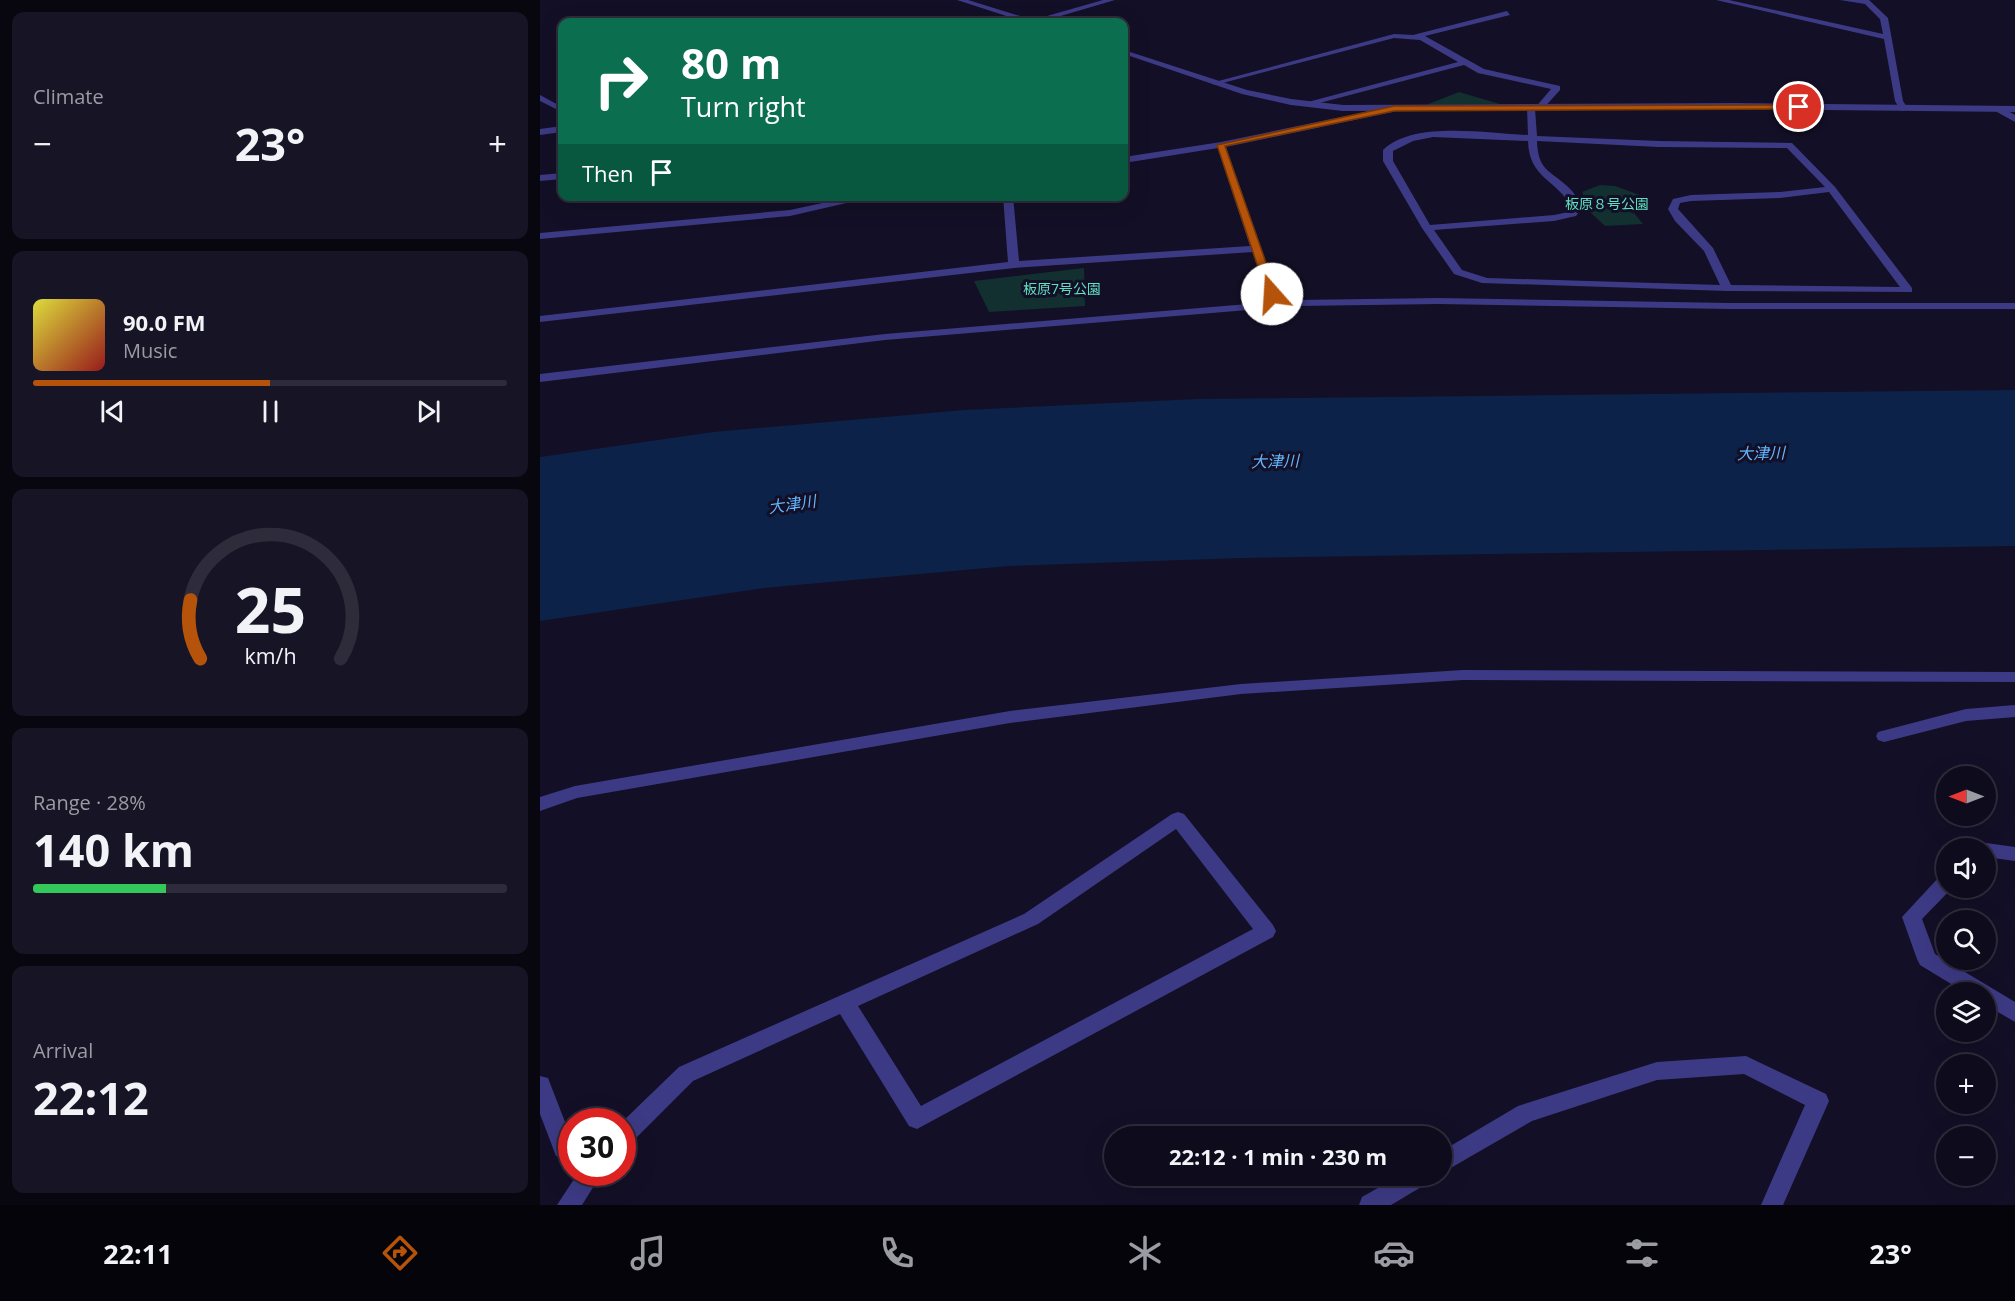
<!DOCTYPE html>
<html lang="en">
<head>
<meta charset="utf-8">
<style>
  body { margin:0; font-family:"Open Sans","Noto Sans JP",sans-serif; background:#171425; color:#f1f3f6; height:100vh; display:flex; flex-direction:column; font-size:22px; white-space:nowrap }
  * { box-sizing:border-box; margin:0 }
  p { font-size:20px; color:#9b9ba3 }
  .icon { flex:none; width:33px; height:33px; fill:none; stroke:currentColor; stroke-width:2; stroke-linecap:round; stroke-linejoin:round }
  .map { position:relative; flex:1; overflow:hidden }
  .details { display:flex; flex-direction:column; gap:12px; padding:12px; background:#08060f; width:540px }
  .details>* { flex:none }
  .guide { position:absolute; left:18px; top:18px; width:570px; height:183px; border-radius:12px; box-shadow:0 6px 24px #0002,0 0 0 2px #2e2b3b; background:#0b6e4f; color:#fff; overflow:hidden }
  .needle { width:39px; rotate:270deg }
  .fabs { position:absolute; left:1396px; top:766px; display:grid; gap:12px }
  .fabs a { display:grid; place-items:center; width:60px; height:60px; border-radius:50%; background:#0e0b1c; box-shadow:0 6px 24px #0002,0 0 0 2px #2e2b3b; font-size:30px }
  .speed { position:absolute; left:18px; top:1108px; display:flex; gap:12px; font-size:30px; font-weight:700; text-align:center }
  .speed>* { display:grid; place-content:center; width:78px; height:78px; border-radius:50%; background:#0e0b1c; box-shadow:0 6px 24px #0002,0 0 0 2px #2e2b3b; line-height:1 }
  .speed .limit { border:9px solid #d22; background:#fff; color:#111 }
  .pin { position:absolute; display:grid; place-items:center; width:51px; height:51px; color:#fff; margin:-26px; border:3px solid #fff; border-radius:50%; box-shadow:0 2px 6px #0007 }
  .me { position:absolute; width:66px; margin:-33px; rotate:341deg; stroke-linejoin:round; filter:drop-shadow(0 0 4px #0008) }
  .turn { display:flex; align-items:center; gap:21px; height:126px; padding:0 24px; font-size:27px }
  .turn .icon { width:78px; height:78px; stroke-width:2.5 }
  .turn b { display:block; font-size:42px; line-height:51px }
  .then { display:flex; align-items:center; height:57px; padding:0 24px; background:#0003; gap:12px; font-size:22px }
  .big { font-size:45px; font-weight:700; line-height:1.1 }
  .details .card { flex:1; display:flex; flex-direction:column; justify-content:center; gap:9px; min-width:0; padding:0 21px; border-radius:12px; background:#171425 }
  .details .dial { align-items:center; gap:0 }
  .dial svg { height:156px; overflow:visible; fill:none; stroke:#2e2b3b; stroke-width:7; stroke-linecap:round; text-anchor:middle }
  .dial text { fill:#f1f3f6; stroke:none }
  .song { display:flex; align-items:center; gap:18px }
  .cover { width:72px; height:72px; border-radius:9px; background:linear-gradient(135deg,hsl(60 70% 55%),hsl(0 70% 35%)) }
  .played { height:6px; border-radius:3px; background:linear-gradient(90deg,#b45309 50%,#2e2b3b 50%) }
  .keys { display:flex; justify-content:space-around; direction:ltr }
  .heat { display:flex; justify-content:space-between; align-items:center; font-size:33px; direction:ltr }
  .charge { height:9px; border-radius:4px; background:linear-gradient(90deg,#34c759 28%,#2e2b3b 0) }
  .trip { position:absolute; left:564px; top:1126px; width:348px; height:60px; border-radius:30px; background:#0e0b1c; box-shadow:0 6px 24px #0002,0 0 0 2px #2e2b3b; font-weight:700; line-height:60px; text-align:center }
  .tab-bar { display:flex; height:96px; justify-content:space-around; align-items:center; background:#06040b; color:#9b9ba3 }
  .tab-bar .icon { width:42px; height:42px }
  .tab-bar .active { color:#b45309 }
  .tab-bar b { font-size:27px; color:#f1f3f6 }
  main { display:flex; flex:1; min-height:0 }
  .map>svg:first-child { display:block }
  .green { fill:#12302f }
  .water { fill:#0c2248 }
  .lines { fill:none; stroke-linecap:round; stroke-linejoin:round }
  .minor { fill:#3d3a85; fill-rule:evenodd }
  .tertiary { fill:#3d3a85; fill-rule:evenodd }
  .route { fill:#b45309; stroke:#753606; stroke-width:1.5 }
  .labels { text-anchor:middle; stroke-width:6; stroke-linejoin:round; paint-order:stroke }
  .far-park-label { font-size:14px; fill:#5fe0c0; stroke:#130f26 }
  .water-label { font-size:16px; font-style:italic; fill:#62b6ff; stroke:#130f26 }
</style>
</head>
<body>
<main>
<section class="details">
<div class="card"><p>Climate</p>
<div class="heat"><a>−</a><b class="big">23°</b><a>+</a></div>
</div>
<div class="card">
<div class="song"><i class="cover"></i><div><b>90.0 FM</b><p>Music</p></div></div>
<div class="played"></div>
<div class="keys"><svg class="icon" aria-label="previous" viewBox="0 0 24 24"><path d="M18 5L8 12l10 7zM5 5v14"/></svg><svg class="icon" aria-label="pause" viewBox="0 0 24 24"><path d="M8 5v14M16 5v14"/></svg><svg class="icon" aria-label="next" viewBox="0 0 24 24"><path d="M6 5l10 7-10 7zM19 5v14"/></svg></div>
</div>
<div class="card dial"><svg viewBox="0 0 100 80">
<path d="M14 69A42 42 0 1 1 86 69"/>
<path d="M14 69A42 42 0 0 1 9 39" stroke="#b45309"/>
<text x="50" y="56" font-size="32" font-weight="700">25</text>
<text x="50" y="72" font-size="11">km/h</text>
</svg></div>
<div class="card"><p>Range · 28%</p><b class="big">140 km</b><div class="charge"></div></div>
<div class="card"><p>Arrival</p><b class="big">22:12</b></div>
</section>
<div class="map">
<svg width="1475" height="1205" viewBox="0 0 1475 1205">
  <rect width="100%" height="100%" fill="#130f26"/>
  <g class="green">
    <path d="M919 92 960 104 886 105Z"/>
    <path d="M1060 185 1075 186 1100 195 1085 202 1103 224 1065 226 1050 212 1042 192Z"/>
    <path d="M544 268 545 306 449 312 434 281Z"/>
  </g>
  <path class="water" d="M1475 390V546L702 558 469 566 224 588 0 621V457L173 432 424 410 657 399Z"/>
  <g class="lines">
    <g class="minor">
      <path d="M1176 0H1189L1343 34 1340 19 1325 4 1300 0H1329L1348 18 1363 101 1368 109 1361 111 1355 101 1344 39Z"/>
      <path d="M967 11 970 15 885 36 944 69 1020 86V90L1002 110 995 109 997 136 1119 141 1252 143 1295 187 1372 288V292L1187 291 942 283 914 274 882 228 843 161V150C874 120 948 134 988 135L987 108 991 105 995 108 1011 89 938 73 924 65 768 106V102L918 62 880 40 854 38 675 85 671 83 854 34 873 35ZM893 137 988 141C989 179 1017 179 1032 208L1029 212 1014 215 890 225 853 161V151L873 141ZM997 141 1119 147 1247 148 1285 187 1240 192 1151 195 1133 199 1128 209 1135 221 1164 251 1180 285 947 278 922 270 894 230 1014 221 1036 216 1042 208C1039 203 1036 195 1032 191 1013 170 998 174 997 141ZM1289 192 1360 287 1191 285 1173 248 1138 209 1140 203 1151 201 1240 198Z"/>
      <path d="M0 95 22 107V112L0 101Z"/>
      <path d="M854 106 857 107V111L686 147 737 294 736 296 732 297 727 294 713 252 474 268 0 322V316L468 262 463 196H473L479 261 710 246 678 148 584 163V157L681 142Z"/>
      <path d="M1457 108H1463L1475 115V122L1457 112Z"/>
      <path d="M22 173V179L0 181V175Z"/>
      <path d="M315 196H337L250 216 0 239V233L250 210Z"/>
      <path d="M899 298 1189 303H1475V309H1189L899 304 757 306 345 340 0 382V374L345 334 757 300Z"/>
      <path d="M923 670 1475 672V682L923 680 701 694 470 723 37 798 0 811V797L35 786 470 711 701 684Z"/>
      <path d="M1475 705V717L1426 721 1344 742 1338 740 1336 736 1338 732 1426 709Z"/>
      <path d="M638 812 644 814 733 925 736 931 733 937 377 1129 369 1126 300 1014 153 1081 90 1144 82 1147V1122L139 1067 484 914 632 814ZM636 829 713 929 381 1106 318 1006 498 924Z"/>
      <path d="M1439 842 1475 847V861L1446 857V849H1430L1433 844Z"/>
      <path d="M1407 874V888H1412L1382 919 1395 954 1475 1002V1022L1446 1005V993H1426L1380 965 1377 959 1362 917 1400 876Z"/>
      <path d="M1206 1056 1286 1094 1289 1101 1243 1205H1221L1265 1105 1204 1074 1117 1080 992 1121 902 1173V1151L978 1106 1117 1062Z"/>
      <path d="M0 1076 8 1078 32 1140V1160L16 1156 0 1114Z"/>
      <path d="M38 1173H62L42 1205H17Z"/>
      <path d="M859 1176H891L888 1183 851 1205H819L822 1197Z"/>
    </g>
    <g class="tertiary">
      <path d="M417 0H428L493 20 563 0H575L500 22H485Z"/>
      <path d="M584 50 707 90 751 99 803 105 1196 103 1475 106V112L1196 109 803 111 751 105 702 94 584 54Z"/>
      <path d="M22 126V132L0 135V129Z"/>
    </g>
  </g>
  <path class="route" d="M1259 105H1262V109L854 111 685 146 737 294 732 297 727 294 677 145 854 106Z"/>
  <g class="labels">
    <g class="far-park-label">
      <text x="1067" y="209">板原８号公園</text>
      <text x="522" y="294">板原7号公園</text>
    </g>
    <g class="water-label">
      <text transform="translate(1221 453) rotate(-1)" y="6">大津川</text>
      <text transform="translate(735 461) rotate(-1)" y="6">大津川</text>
      <text transform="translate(252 504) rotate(-8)" y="6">大津川</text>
    </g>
  </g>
</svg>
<div class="fabs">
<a><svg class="needle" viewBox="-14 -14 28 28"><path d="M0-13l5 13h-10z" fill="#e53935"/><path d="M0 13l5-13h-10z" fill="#9b9ba3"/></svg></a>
<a><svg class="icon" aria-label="sound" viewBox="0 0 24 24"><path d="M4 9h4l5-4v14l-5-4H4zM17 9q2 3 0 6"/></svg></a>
<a><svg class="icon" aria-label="search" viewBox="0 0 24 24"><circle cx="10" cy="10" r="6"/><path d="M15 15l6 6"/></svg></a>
<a><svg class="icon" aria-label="layers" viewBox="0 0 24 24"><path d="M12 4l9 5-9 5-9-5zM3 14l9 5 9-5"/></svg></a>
<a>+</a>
<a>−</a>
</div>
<div class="speed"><div class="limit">30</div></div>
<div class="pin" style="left:1259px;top:107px;background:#d93025"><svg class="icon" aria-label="arrive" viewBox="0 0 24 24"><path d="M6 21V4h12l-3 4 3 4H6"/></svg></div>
<svg class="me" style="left:732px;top:294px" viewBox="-20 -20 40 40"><circle r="19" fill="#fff"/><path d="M0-13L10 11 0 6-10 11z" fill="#b45309"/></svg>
<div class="trip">22:12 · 1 min · 230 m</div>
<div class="guide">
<div class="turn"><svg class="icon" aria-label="right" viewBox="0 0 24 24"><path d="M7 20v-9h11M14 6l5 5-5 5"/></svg><div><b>80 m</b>Turn right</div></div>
<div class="then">Then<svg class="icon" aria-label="arrive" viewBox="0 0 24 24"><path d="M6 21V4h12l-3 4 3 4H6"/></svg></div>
</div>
</div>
</main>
<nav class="tab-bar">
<b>22:11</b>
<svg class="icon active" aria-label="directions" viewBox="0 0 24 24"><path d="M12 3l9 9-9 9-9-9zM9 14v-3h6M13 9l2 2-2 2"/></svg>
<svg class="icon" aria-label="music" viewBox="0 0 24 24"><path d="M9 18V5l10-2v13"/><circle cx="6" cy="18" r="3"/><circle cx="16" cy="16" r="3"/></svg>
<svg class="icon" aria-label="phone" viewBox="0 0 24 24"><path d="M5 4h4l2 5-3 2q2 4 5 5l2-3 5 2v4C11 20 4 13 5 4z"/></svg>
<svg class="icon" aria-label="climate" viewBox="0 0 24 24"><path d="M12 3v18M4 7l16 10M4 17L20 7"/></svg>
<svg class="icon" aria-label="car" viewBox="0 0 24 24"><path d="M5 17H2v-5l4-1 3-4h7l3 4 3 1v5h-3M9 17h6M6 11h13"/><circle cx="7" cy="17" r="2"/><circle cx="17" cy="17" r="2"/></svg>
<svg class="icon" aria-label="filters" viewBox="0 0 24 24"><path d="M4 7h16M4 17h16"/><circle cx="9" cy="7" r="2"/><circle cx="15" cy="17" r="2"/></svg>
<b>23°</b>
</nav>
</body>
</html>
